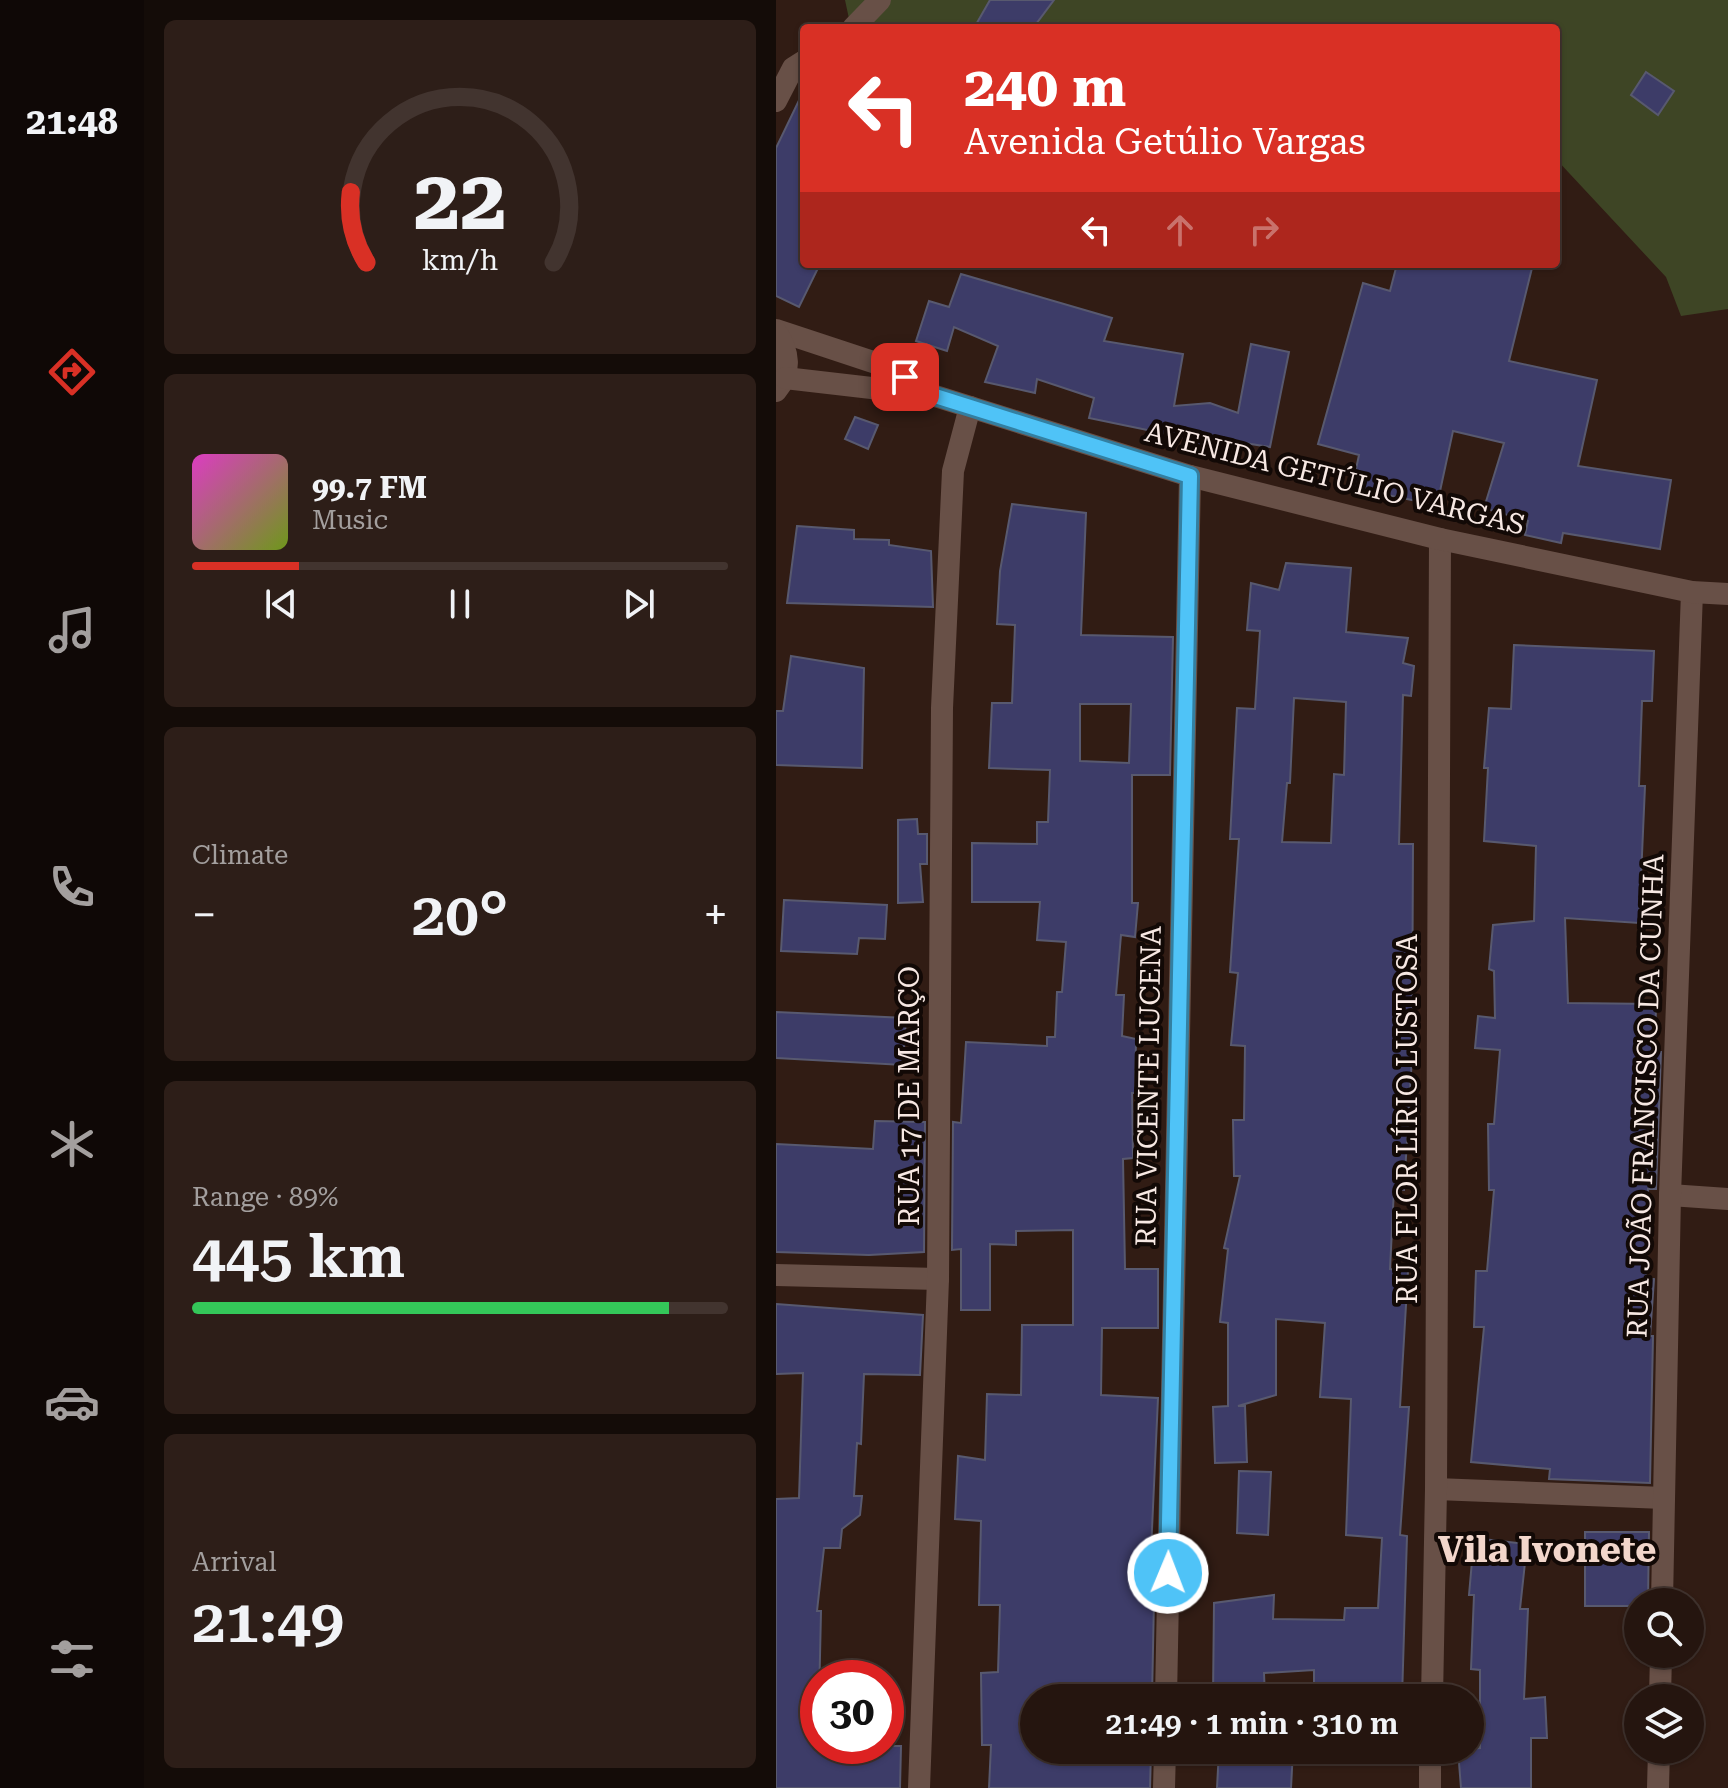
<!DOCTYPE html>
<html lang="en">
<head>
<meta charset="utf-8">
<style>
  body { margin:0; font-family:"Roboto Serif",serif; background:#2d1e18; color:#f1f3f6; height:100vh; display:flex; flex-direction:column; font-size:30px; white-space:nowrap }
  * { box-sizing:border-box; margin:0 }
  p { font-size:26px; color:#a39f9e }
  .icon { flex:none; width:44px; height:44px; fill:none; stroke:currentColor; stroke-width:2; stroke-linecap:round; stroke-linejoin:round }
  .map { position:relative; flex:1; overflow:hidden }
  .details { display:flex; flex-direction:column; gap:20px; padding:20px; background:#140c08; width:632px }
  .details>* { flex:none }
  .top-card { position:absolute; left:24px; top:24px; width:760px; height:244px; border-radius:8px; box-shadow:0 2px 6px #0004,0 0 0 2px #42342f; background:#d93025; color:#fff; overflow:hidden }
  .fabs { position:absolute; left:848px; top:1588px; display:grid; gap:16px }
  .fabs a { display:grid; place-items:center; width:80px; height:80px; border-radius:50%; background:#25150f; box-shadow:0 2px 6px #0004,0 0 0 2px #42342f; font-size:40px }
  .speed { position:absolute; left:24px; top:1660px; display:flex; gap:16px; font-size:40px; font-weight:700; text-align:center }
  .speed>* { display:grid; place-content:center; width:104px; height:104px; border-radius:50%; background:#25150f; box-shadow:0 2px 6px #0004,0 0 0 2px #42342f; line-height:1 }
  .speed .limit { border:12px solid #d22; background:#fff; color:#111 }
  .pin { position:absolute; display:grid; place-items:center; width:68px; height:68px; color:#fff; margin:-34px; border-radius:16px; box-shadow:0 4px 12px #0006 }
  .me { position:absolute; width:88px; margin:-44px; rotate:1deg; stroke-linejoin:round; filter:drop-shadow(0 0 6px #0008) }
  .turn { display:flex; align-items:center; gap:28px; height:168px; padding:0 32px; font-size:36px }
  .turn .icon { width:104px; height:104px; stroke-width:2.5 }
  .turn b { display:block; font-size:56px; line-height:68px }
  .lanes { display:flex; align-items:center; height:76px; padding:0 32px; background:#0003; justify-content:center; gap:40px; direction:ltr }
  .lanes .off { opacity:.35 }
  .big { font-size:60px; font-weight:600; line-height:1.1 }
  .details .widget { flex:1; display:flex; flex-direction:column; justify-content:center; gap:12px; min-width:0; padding:0 28px; border-radius:12px; background:#2d1e18 }
  .details .dial { align-items:center; gap:0 }
  .dial svg { height:208px; overflow:visible; fill:none; stroke:#42342f; stroke-width:7; stroke-linecap:round; text-anchor:middle }
  .dial text { fill:#f1f3f6; stroke:none }
  .song { display:flex; align-items:center; gap:24px }
  .cover { width:96px; height:96px; border-radius:12px; background:linear-gradient(135deg,hsl(310 70% 55%),hsl(80 70% 35%)) }
  .played { height:8px; border-radius:4px; background:linear-gradient(90deg,#d93025 20%,#42342f 20%) }
  .keys { display:flex; justify-content:space-around; direction:ltr }
  .heat { display:flex; justify-content:space-between; align-items:center; font-size:44px; direction:ltr }
  .charge { height:12px; border-radius:6px; background:linear-gradient(90deg,#34c759 89%,#42342f 0) }
  .trip { position:absolute; left:244px; top:1684px; width:464px; height:80px; border-radius:40px; background:#25150f; box-shadow:0 2px 6px #0004,0 0 0 2px #42342f; font-weight:600; line-height:80px; text-align:center }
  main { display:flex; flex:1; min-height:0 }
  .tab-bar { display:flex; flex-direction:column; width:144px; justify-content:space-around; align-items:center; background:#0f0806; color:#a39f9e }
  .tab-bar .icon { width:56px; height:56px }
  .tab-bar .active { color:#d93025 }
  .tab-bar b { font-size:36px; color:#f1f3f6 }
  .map>svg:first-child { display:block }
  .green { fill:#3e4525 }
  .building { fill:#3d3c68; stroke:#58596f; stroke-width:2; fill-rule:evenodd }
  .lines { fill:none; stroke-linecap:round; stroke-linejoin:round }
  .minor { stroke:#685047; stroke-width:22 }
  .tertiary { stroke:#685047; stroke-width:22 }
  .route-casing { stroke:#337fa1; stroke-width:20 }
  .route { stroke:#4fc3f7; stroke-width:14 }
  .labels { text-anchor:middle; stroke-width:8; stroke-linejoin:round; paint-order:stroke }
  .street-label { font-size:28px; fill:#f7e8e3; stroke:#120906 }
  .district-label { font-size:36px; font-weight:bold; fill:#f2d6cb; stroke:#120906 }
</style>
</head>
<body>
<main>
<nav class="tab-bar">
<b>21:48</b>
<svg class="icon active" aria-label="directions" viewBox="0 0 24 24"><path d="M12 3l9 9-9 9-9-9zM9 14v-3h6M13 9l2 2-2 2"/></svg>
<svg class="icon" aria-label="music" viewBox="0 0 24 24"><path d="M9 18V5l10-2v13"/><circle cx="6" cy="18" r="3"/><circle cx="16" cy="16" r="3"/></svg>
<svg class="icon" aria-label="phone" viewBox="0 0 24 24"><path d="M5 4h4l2 5-3 2q2 4 5 5l2-3 5 2v4C11 20 4 13 5 4z"/></svg>
<svg class="icon" aria-label="climate" viewBox="0 0 24 24"><path d="M12 3v18M4 7l16 10M4 17L20 7"/></svg>
<svg class="icon" aria-label="car" viewBox="0 0 24 24"><path d="M5 17H2v-5l4-1 3-4h7l3 4 3 1v5h-3M9 17h6M6 11h13"/><circle cx="7" cy="17" r="2"/><circle cx="17" cy="17" r="2"/></svg>
<svg class="icon" aria-label="filters" viewBox="0 0 24 24"><path d="M4 7h16M4 17h16"/><circle cx="9" cy="7" r="2"/><circle cx="15" cy="17" r="2"/></svg>
</nav>
<section class="details">
<div class="widget dial"><svg viewBox="0 0 100 80">
<path d="M14 69A42 42 0 1 1 86 69"/>
<path d="M14 69A42 42 0 0 1 8 42" stroke="#d93025"/>
<text x="50" y="56" font-size="32" font-weight="700">22</text>
<text x="50" y="72" font-size="11">km/h</text>
</svg></div>
<div class="widget">
<div class="song"><i class="cover"></i><div><b>99.7 FM</b><p>Music</p></div></div>
<div class="played"></div>
<div class="keys"><svg class="icon" aria-label="previous" viewBox="0 0 24 24"><path d="M18 5L8 12l10 7zM5 5v14"/></svg><svg class="icon" aria-label="pause" viewBox="0 0 24 24"><path d="M8 5v14M16 5v14"/></svg><svg class="icon" aria-label="next" viewBox="0 0 24 24"><path d="M6 5l10 7-10 7zM19 5v14"/></svg></div>
</div>
<div class="widget"><p>Climate</p>
<div class="heat"><a>−</a><b class="big">20°</b><a>+</a></div>
</div>
<div class="widget"><p>Range · 89%</p><b class="big">445 km</b><div class="charge"></div></div>
<div class="widget"><p>Arrival</p><b class="big">21:49</b></div>
</section>
<div class="map">
<svg width="952" height="1788" viewBox="0 0 952 1788">
  <rect width="100%" height="100%" fill="#311c14"/>
  <path class="green" d="M69 0H952V309L905 316 890 277 780 159V28H75Z"/>
  <g class="building">
    <path d="M214 0H278L257 28H198Z"/>
    <path d="M870 72 898 91 882 115 855 95Z"/>
    <path d="M28 90V264H44L23 307 0 296V148Z"/>
    <path d="M621 264H757L733 361 821 380 802 466 895 480 884 549 787 533 785 543 749 535 752 521 708 508 728 443 677 431 661 505 576 488 583 455 542 444 587 283 614 291Z"/>
    <path d="M185 274 336 318 328 341 407 354 398 406 434 403 462 413 475 344 513 352 494 447 450 440 439 447 425 448 410 438 313 418 318 398 261 379 259 393 209 382 222 346 178 327 171 351 140 341 153 301 173 307Z"/>
    <path d="M79 417 102 425 92 449 69 439Z"/>
    <path d="M236 504 310 513 305 635 397 637 394 775H356V903H362L359 937 345 935 340 995H348L346 1036 360 1039 359 1093H356L357 1158 347 1159 349 1269H382V1328H326L325 1395 382 1398 375 1551H379L376 1698H258V1751L375 1752 374 1788H213L215 1745H206L205 1673 222 1672 224 1605H203L205 1521 179 1519 182 1456 209 1460 211 1394 245 1395 246 1325H297V1230L240 1231V1245L214 1244V1310H185V1249L176 1250 177 1122 185 1123 190 1042 271 1046V1037H279L281 992H286L290 942 261 940 264 902H196V843L261 844V822H272L274 770 213 768 216 703H236L239 625 221 624 224 571ZM304 704H355L353 763 304 761Z"/>
    <path d="M21 526 78 530V539L113 540V545L155 551 157 607 11 603Z"/>
    <path d="M510 563 575 568 570 632 632 638 627 663 638 666 635 696 627 695 623 844H637L636 1057 628 1190 618 1189 614 1269 632 1271 624 1407H633L624 1535 631 1536 626 1698H538V1670L488 1673 489 1698H437L438 1603 498 1595 497 1619 568 1620 569 1608H602L606 1538 570 1535 575 1399 544 1397 549 1323 500 1319V1395L462 1406H469L471 1462 439 1463 437 1407 452 1406V1323L444 1322 452 1249 448 1248 464 1176H458L457 1120H468L469 1046 455 1045 462 973 454 972 463 839H454L461 708 479 709 484 631 471 630 475 583 503 590ZM518 698 570 702 568 775 558 774 555 843 506 842 511 783H514Z"/>
    <path d="M738 645 878 651 876 701H866L863 786H869L863 923 789 918 792 1003 880 1004 879 1052H885L880 1189H872L870 1278 878 1279 874 1336H877L874 1483 773 1479 774 1469 695 1462 708 1327H698L700 1271H711L718 1190H713L712 1124H718L724 1050 699 1048 702 1016 719 1018 718 971 713 969 717 925 758 921 760 846 708 841 712 768H708L713 708 735 709Z"/>
    <path d="M15 656 88 668 86 768 0 765V711H7Z"/>
    <path d="M141 819 142 834H151V864H144L147 902 122 903V820Z"/>
    <path d="M8 900 111 905 109 939 83 938 81 954 5 951Z"/>
    <path d="M0 1012 130 1018 127 1065 0 1058Z"/>
    <path d="M99 1121 149 1122 148 1252 93 1255 0 1252V1144L97 1149Z"/>
    <path d="M0 1304 147 1315 144 1375 88 1374 85 1444 81 1443 78 1496H86L84 1515 66 1529 64 1548H48L41 1611H45L42 1746H125L124 1788H0V1499L23 1498 27 1373 0 1374Z"/>
    <path d="M463 1471 495 1472 492 1535 461 1533Z"/>
    <path d="M809 1532H873L872 1602H862V1606H809Z"/>
    <path d="M698 1538 751 1544 744 1609H752L748 1699 769 1697 771 1738H755V1788H685L682 1750 704 1748V1670L695 1669 698 1595H693Z"/>
    <path d="M443 1750H517L515 1788H441Z"/>
  </g>
  <g class="lines">
    <g class="minor">
      <path d="M77 28 104 0"/>
      <path d="M0 101 17 68 28 61"/>
      <path d="M894 1195 952 1199"/>
      <path d="M0 1275 162 1279"/>
      <path d="M660 1489 888 1498"/>
      <path d="M886 1602 894 1195 916 592"/>
      <path d="M390 1698 414 476"/>
      <path d="M656 1698 660 1489 664 539"/>
      <path d="M884 1698 885 1654"/>
      <path d="M143 1788 162 1279 166 708 177 471 194 407"/>
      <path d="M388 1788 389 1750"/>
      <path d="M654 1788V1750"/>
      <path d="M882 1788 883 1750"/>
    </g>
    <g class="tertiary">
      <path d="M0 330 103 364 149 390"/>
      <path d="M0 332C13 351 16 372 0 391"/>
      <path d="M9 378 156 395 414 476 664 539 916 592 952 594"/>
    </g>
  </g>
  <g class="lines">
    <g class="route-casing">
      <path id="route" d="M129 377 156 395 414 476 392 1573"/>
    </g>
    <use href="#route" class="route"/>
  </g>
  <g class="labels">
    <g class="street-label">
      <text transform="translate(559 478) rotate(14)" y="10">AVENIDA GETÚLIO VARGAS</text>
      <text transform="translate(372 1086) rotate(-89)" y="10">RUA VICENTE LUCENA</text>
      <text transform="translate(133 1096) rotate(-90)" y="10">RUA 17 DE MARÇO</text>
      <text transform="translate(869 1096) rotate(-88)" y="10">RUA JOÃO FRANCISCO DA CUNHA</text>
      <text transform="translate(631 1119) rotate(-90)" y="10">RUA FLOR LÍRIO LUSTOSA</text>
    </g>
    <g class="district-label">
      <text x="771" y="1562">Vila Ivonete</text>
    </g>
  </g>
</svg>
<div class="fabs">
<a><svg class="icon" aria-label="search" viewBox="0 0 24 24"><circle cx="10" cy="10" r="6"/><path d="M15 15l6 6"/></svg></a>
<a><svg class="icon" aria-label="layers" viewBox="0 0 24 24"><path d="M12 4l9 5-9 5-9-5zM3 14l9 5 9-5"/></svg></a>
</div>
<div class="speed"><div class="limit">30</div></div>
<div class="pin" style="left:129px;top:377px;background:#d93025"><svg class="icon" aria-label="arrive" viewBox="0 0 24 24"><path d="M6 21V4h12l-3 4 3 4H6"/></svg></div>
<svg class="me" style="left:392px;top:1573px" viewBox="-20 -20 40 40"><circle r="17" fill="#4fc3f7" stroke="#fff" stroke-width="3"/><path d="M0-11L8 9 0 5-8 9z" fill="#fff"/></svg>
<div class="trip">21:49 · 1 min · 310 m</div>
<div class="top-card">
<div class="turn"><svg class="icon" aria-label="left" viewBox="0 0 24 24"><path d="M17 20v-9H6M10 6l-5 5 5 5"/></svg><div><b>240 m</b>Avenida Getúlio Vargas</div></div>
<div class="lanes"><svg class="icon" aria-label="left" viewBox="0 0 24 24"><path d="M17 20v-9H6M10 6l-5 5 5 5"/></svg><svg class="icon off" aria-label="ahead" viewBox="0 0 24 24"><path d="M12 20V5M6 11l6-6 6 6"/></svg><svg class="icon off" aria-label="right" viewBox="0 0 24 24"><path d="M7 20v-9h11M14 6l5 5-5 5"/></svg></div>
</div>
</div>
</main>
</body>
</html>
